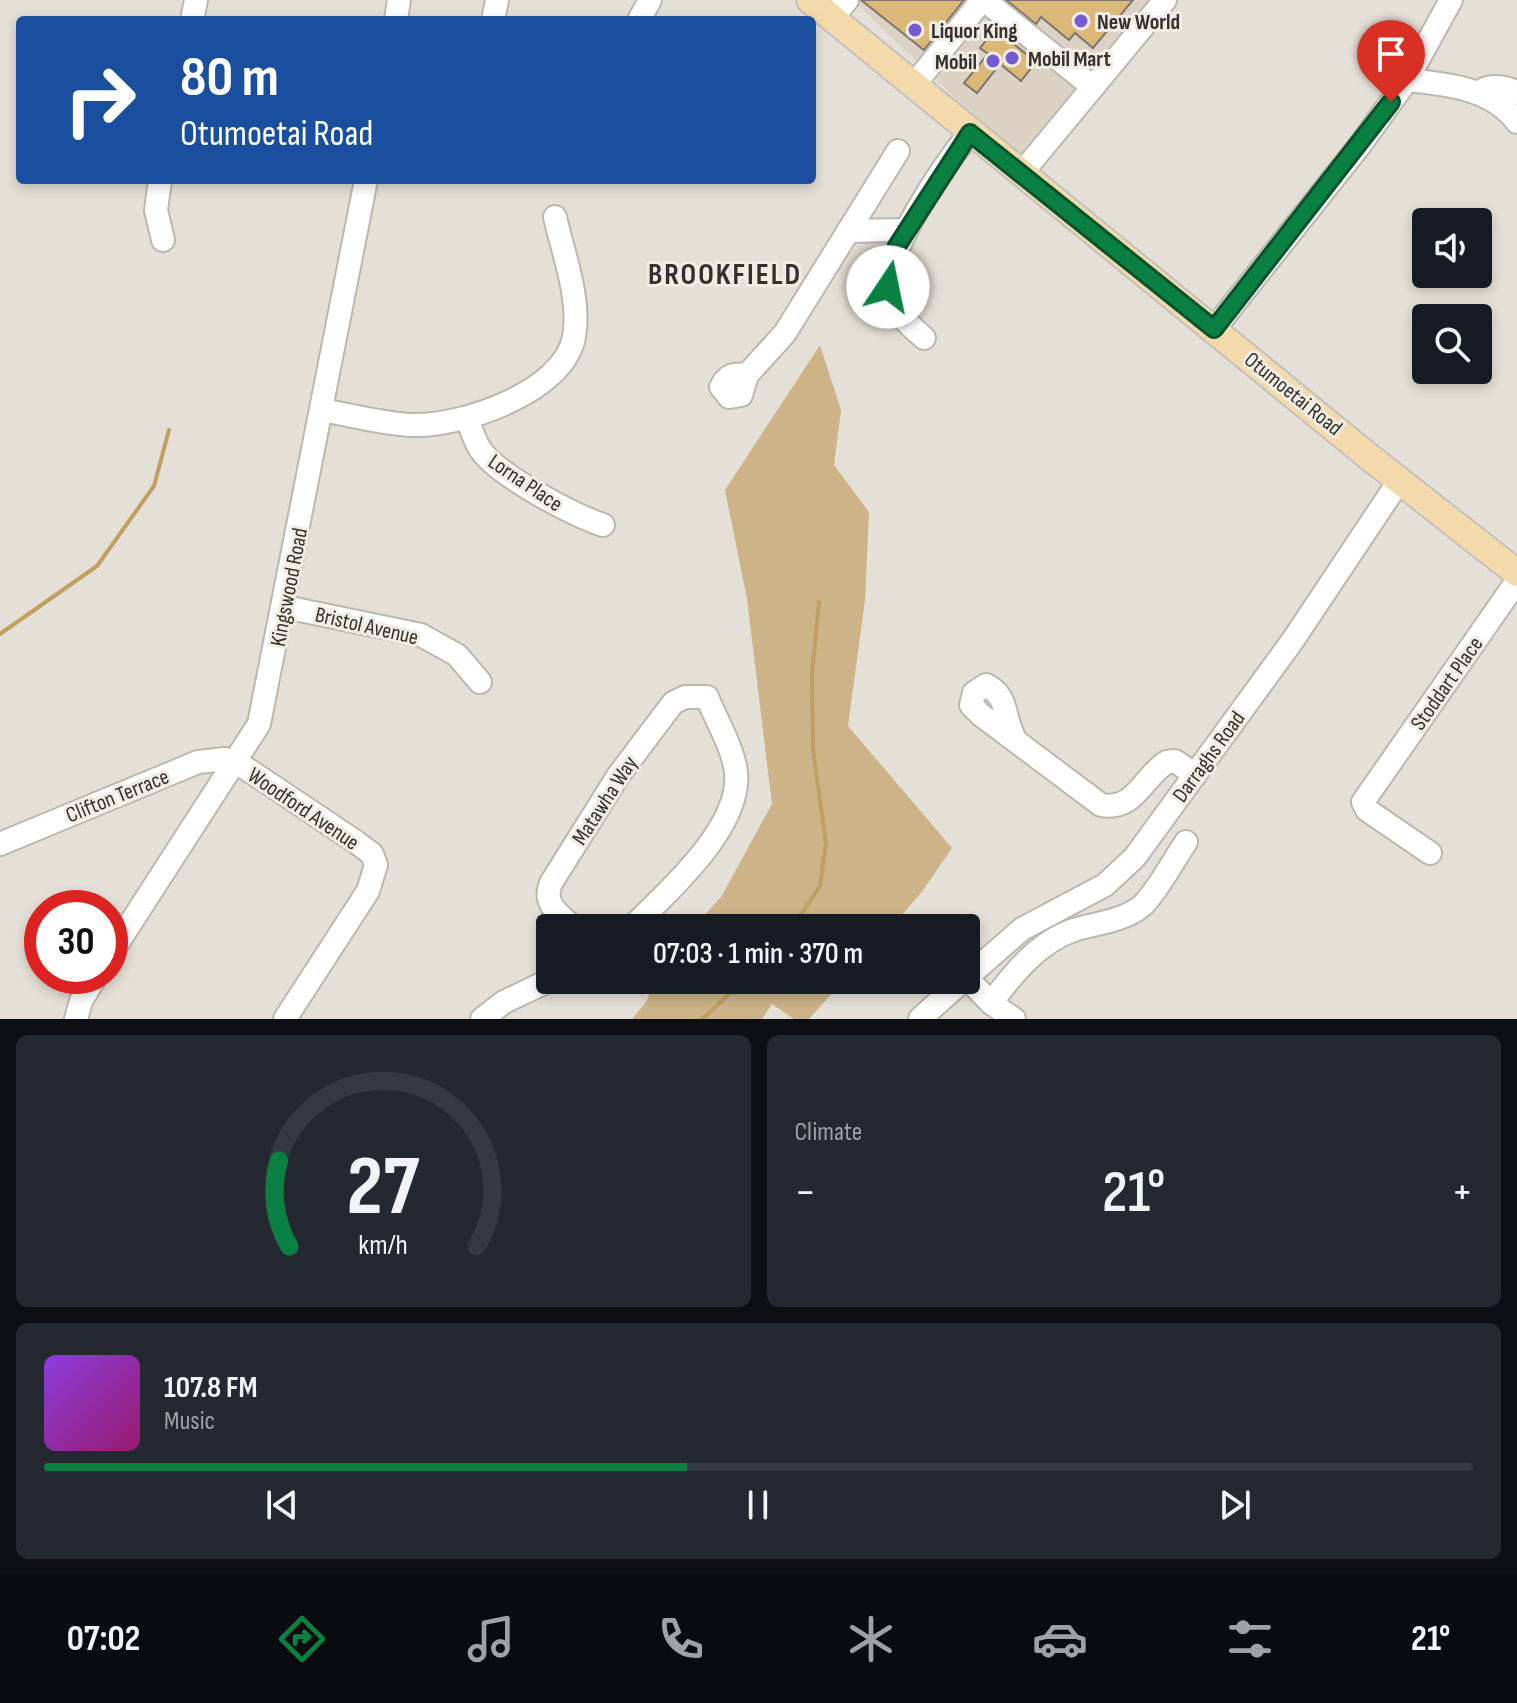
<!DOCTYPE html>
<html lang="en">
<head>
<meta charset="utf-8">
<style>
  body { margin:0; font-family:"Sofia Sans Condensed",sans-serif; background:#242831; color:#f1f3f6; height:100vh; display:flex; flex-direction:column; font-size:30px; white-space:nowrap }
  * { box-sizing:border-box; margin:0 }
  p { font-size:26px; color:#9ea1a6 }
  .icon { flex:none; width:44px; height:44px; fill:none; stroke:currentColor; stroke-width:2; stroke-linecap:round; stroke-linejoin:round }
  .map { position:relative; height:1019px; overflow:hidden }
  .side { display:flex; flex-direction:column; gap:16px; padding:16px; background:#0d0f14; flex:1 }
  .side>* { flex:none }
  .hud { position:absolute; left:16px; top:16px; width:800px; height:168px; border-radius:8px; box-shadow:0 4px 12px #0003; background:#1a4fa0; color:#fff; overflow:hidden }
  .controls { position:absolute; left:1412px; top:208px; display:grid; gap:16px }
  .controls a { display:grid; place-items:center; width:80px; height:80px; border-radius:8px; background:#171b24; box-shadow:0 4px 12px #0003; font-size:40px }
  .speed { position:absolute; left:24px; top:890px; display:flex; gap:16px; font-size:40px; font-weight:700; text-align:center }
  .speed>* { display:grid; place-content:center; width:104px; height:104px; border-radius:50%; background:#171b24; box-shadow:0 4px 12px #0003; line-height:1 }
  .speed .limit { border:12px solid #d22; background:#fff; color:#111 }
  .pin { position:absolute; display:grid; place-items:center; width:68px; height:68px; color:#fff; margin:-82px -34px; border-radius:50% 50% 50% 0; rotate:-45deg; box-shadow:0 0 8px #0007 }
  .pin .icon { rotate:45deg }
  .me { position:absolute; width:88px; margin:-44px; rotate:11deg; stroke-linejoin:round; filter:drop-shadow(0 0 6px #0008) }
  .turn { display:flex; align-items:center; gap:28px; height:168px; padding:0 32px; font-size:36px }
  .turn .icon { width:104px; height:104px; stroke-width:2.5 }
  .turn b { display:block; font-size:56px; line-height:68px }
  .big { font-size:60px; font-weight:600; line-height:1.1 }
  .side .card { flex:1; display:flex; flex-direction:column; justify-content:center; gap:12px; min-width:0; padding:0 28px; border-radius:12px; background:#242831 }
  .side .dial { align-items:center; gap:0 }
  .dial svg { height:208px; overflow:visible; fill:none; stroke:#363941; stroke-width:7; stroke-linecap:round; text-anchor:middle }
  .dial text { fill:#f1f3f6; stroke:none }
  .song { display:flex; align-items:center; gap:24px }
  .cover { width:96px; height:96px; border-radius:12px; background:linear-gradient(135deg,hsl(270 70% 55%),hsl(320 70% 35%)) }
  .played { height:8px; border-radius:4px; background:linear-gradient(90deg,#0b8043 45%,#363941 45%) }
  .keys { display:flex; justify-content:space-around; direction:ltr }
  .heat { display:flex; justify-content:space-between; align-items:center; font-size:44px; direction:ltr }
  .side .tiles { flex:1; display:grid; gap:16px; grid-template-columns:1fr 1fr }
  .card:last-child { grid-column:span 2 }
  .trip { position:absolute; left:536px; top:914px; width:444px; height:80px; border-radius:8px; background:#171b24; box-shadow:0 4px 12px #0003; font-weight:600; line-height:80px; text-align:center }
  .tab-bar { display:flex; height:128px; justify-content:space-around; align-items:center; background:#090b0e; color:#9ea1a6 }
  .tab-bar .icon { width:56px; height:56px }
  .tab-bar .on { color:#0b8043 }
  .tab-bar b { font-size:36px; color:#f1f3f6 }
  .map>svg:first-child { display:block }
  .built { fill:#dbd2c3 }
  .green { fill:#ccb388 }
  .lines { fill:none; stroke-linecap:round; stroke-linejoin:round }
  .stream { stroke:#c29f60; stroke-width:4 }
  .building { fill:#dcb878; stroke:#7b766f; stroke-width:2 }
  .minor-casing { stroke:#bcb7af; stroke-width:26 }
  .major-casing { stroke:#c2c1c0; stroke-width:30 }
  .minor { stroke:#fff; stroke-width:22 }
  .major { stroke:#f4d9aa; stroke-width:26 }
  .route-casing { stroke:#07532c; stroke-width:20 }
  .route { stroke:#0b8043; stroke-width:14 }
  .poi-dot { fill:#7759d3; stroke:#f2ede4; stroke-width:3 }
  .labels { text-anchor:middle; stroke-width:6; stroke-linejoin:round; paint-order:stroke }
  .poi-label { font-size:22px; font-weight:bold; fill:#33312e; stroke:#f2ede4; text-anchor:start }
  .street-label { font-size:22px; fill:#33312e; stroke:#f2ede4 }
  .district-label { font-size:30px; font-weight:bold; letter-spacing:2px; fill:#33312e; stroke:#f2ede4 }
</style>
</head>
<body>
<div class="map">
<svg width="1517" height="1019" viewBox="0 0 1517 1019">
  <rect width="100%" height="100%" fill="#e5e0d7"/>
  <path class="built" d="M852 0H1149L1023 162Z"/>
  <g class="green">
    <path d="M820 345 841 410 834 465 869 512 865 600 848 726 952 848 921 893 890 928H693L721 897 772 804 747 599 725 490Z"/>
    <path d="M655 980H844L809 1019H794L772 1004 762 1019H632L646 1002Z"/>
  </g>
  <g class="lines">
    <g class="stream">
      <path d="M0 634 97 566 154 486 169 430"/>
      <path d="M792 928 820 886 826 843 813 750 812 673 819 602"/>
      <path d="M702 1019 745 980"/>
    </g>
  </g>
  <g class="building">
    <path d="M861 0H964L924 50Z"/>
    <path d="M1006 0H1133L1093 48 1075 33 1069 40 1041 17 1036 24Z"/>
    <path d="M995 29 1036 62 1021 81 1000 64 977 93 964 83 988 54 980 48Z"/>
  </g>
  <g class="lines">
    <g class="minor-casing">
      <g id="minor">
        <path d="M984 0 1093 87"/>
        <path d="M832 18 847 0"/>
        <path d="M192 20 196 0"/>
        <path d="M396 20 399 0"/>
        <path d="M493 20 497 0"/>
        <path d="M639 20 650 0"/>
        <path d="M1407 80C1446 84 1492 88 1517 122"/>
        <path d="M913 86 982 0"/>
        <path d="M1478 93C1488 84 1506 86 1517 93"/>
        <path d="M1021 174 1165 0"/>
        <path d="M160 180 156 210 163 240"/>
        <path d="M848 231 906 230"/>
        <path d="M1214 329 1360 145 1407 80 1451 0"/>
        <path d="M924 338C911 326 894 313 890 295 880 256 945 164 970 133"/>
        <path d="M747 375C734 373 727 375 721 387L729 397 741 395 747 375 785 333 898 151"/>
        <path d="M322 410C351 415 382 424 412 425 461 427 564 392 574 337 581 299 563 253 555 217"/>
        <path d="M467 419C472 430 475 444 483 453 503 478 573 515 603 525"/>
        <path d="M285 607 421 635 457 655 480 682"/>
        <path d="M1014 737C1003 717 1009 696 986 685L974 693 971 705 981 715 1101 805C1136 811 1142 777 1167 762L1175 761 1195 775"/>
        <path d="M0 844 198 762 225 759 247 769 356 842 372 854 376 865 368 891 285 1019"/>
        <path d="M1430 853 1367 810 1363 802 1517 581"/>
        <path d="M574 928C559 914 542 904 551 883L618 776 673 703 685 697H707C716 720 733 747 736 772 742 827 667 893 631 928"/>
        <path d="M110 955 259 724 366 180"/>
        <path d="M966 977 991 1003 1014 1019"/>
        <path d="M966 978 1022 929 1105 885 1135 857 1293 640 1399 481"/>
        <path d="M991 1003C1013 974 1038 942 1074 930 1096 923 1126 921 1144 904 1160 887 1173 861 1186 842"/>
        <path d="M76 1019 81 1001 96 976"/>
        <path d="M482 1019 504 1002 550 980"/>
        <path d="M920 1019 963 980"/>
      </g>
    </g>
    <g class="major-casing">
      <path id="major" d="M810 0 1368 456 1517 573"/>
    </g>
    <use href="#minor" class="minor"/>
    <use href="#major" class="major"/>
  </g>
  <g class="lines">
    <g class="route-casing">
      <path id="route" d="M888 287 897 246 970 133 1214 329 1391 102"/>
    </g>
    <use href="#route" class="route"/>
  </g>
  <g class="poi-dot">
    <circle cx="1081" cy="21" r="8"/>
    <circle cx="915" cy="30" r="8"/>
    <circle cx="1012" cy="58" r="8"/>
    <circle cx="993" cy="61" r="8"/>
  </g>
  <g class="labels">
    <g class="poi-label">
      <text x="1097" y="29">New World</text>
      <text x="931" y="38">Liquor King</text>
      <text x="1028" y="66">Mobil Mart</text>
      <text x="977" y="69" text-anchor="end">Mobil</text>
    </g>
    <g class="street-label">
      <text transform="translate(1294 393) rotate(39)" y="8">Otumoetai Road</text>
      <text transform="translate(526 482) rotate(34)" y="8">Lorna Place</text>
      <text transform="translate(288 587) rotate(-79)" y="8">Kingswood Road</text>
      <text transform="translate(367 625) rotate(13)" y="8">Bristol Avenue</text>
      <text transform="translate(1446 683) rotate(-55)" y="8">Stoddart Place</text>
      <text transform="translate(1208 756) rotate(-54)" y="8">Darraghs Road</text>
      <text transform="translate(117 795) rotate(-22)" y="8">Clifton Terrace</text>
      <text transform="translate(604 800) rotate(-57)" y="8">Matawha Way</text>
      <text transform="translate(304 808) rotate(34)" y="8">Woodford Avenue</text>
    </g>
    <g class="district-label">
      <text x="725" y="284">BROOKFIELD</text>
    </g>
  </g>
</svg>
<div class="controls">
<a><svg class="icon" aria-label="sound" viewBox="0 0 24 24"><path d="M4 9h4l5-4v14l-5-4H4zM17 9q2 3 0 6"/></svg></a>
<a><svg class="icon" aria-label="search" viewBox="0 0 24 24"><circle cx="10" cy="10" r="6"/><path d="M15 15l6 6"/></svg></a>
</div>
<div class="speed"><div class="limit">30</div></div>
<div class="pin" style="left:1391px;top:102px;background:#d93025"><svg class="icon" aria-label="arrive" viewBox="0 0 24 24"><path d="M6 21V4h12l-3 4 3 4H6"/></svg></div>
<svg class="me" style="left:888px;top:287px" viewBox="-20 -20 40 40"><circle r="19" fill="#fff"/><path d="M0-13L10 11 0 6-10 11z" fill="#0b8043"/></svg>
<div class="trip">07:03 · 1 min · 370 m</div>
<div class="hud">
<div class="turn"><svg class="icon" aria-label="right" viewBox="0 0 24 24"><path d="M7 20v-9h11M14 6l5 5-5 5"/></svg><div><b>80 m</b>Otumoetai Road</div></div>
</div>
</div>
<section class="side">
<div class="tiles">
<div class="card dial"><svg viewBox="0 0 100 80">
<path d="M14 69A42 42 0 1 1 86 69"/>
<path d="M14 69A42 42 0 0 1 10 36" stroke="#0b8043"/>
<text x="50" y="56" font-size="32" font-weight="700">27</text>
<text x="50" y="72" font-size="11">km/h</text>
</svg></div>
<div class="card"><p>Climate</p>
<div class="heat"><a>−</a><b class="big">21°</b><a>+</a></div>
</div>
<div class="card">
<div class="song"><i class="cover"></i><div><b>107.8 FM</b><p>Music</p></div></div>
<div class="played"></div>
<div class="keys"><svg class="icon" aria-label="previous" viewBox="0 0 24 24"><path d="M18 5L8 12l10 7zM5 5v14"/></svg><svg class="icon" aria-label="pause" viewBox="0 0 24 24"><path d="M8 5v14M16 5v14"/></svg><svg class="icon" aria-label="next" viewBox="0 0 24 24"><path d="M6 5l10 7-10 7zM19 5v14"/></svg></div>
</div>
</div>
</section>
<nav class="tab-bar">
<b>07:02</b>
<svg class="icon on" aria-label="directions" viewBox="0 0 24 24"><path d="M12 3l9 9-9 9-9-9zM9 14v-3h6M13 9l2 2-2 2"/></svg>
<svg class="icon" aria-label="music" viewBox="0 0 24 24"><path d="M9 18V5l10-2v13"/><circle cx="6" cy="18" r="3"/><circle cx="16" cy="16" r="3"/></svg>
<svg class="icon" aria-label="phone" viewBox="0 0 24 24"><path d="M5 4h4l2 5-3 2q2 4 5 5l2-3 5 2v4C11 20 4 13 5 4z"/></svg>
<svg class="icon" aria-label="climate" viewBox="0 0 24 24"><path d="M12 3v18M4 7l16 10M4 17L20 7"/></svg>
<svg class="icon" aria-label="car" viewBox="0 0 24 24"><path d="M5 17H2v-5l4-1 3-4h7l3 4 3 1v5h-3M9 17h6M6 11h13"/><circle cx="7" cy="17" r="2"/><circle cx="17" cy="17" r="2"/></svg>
<svg class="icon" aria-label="filters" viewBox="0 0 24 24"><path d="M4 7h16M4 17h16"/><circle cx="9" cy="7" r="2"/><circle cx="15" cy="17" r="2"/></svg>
<b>21°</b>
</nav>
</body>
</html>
